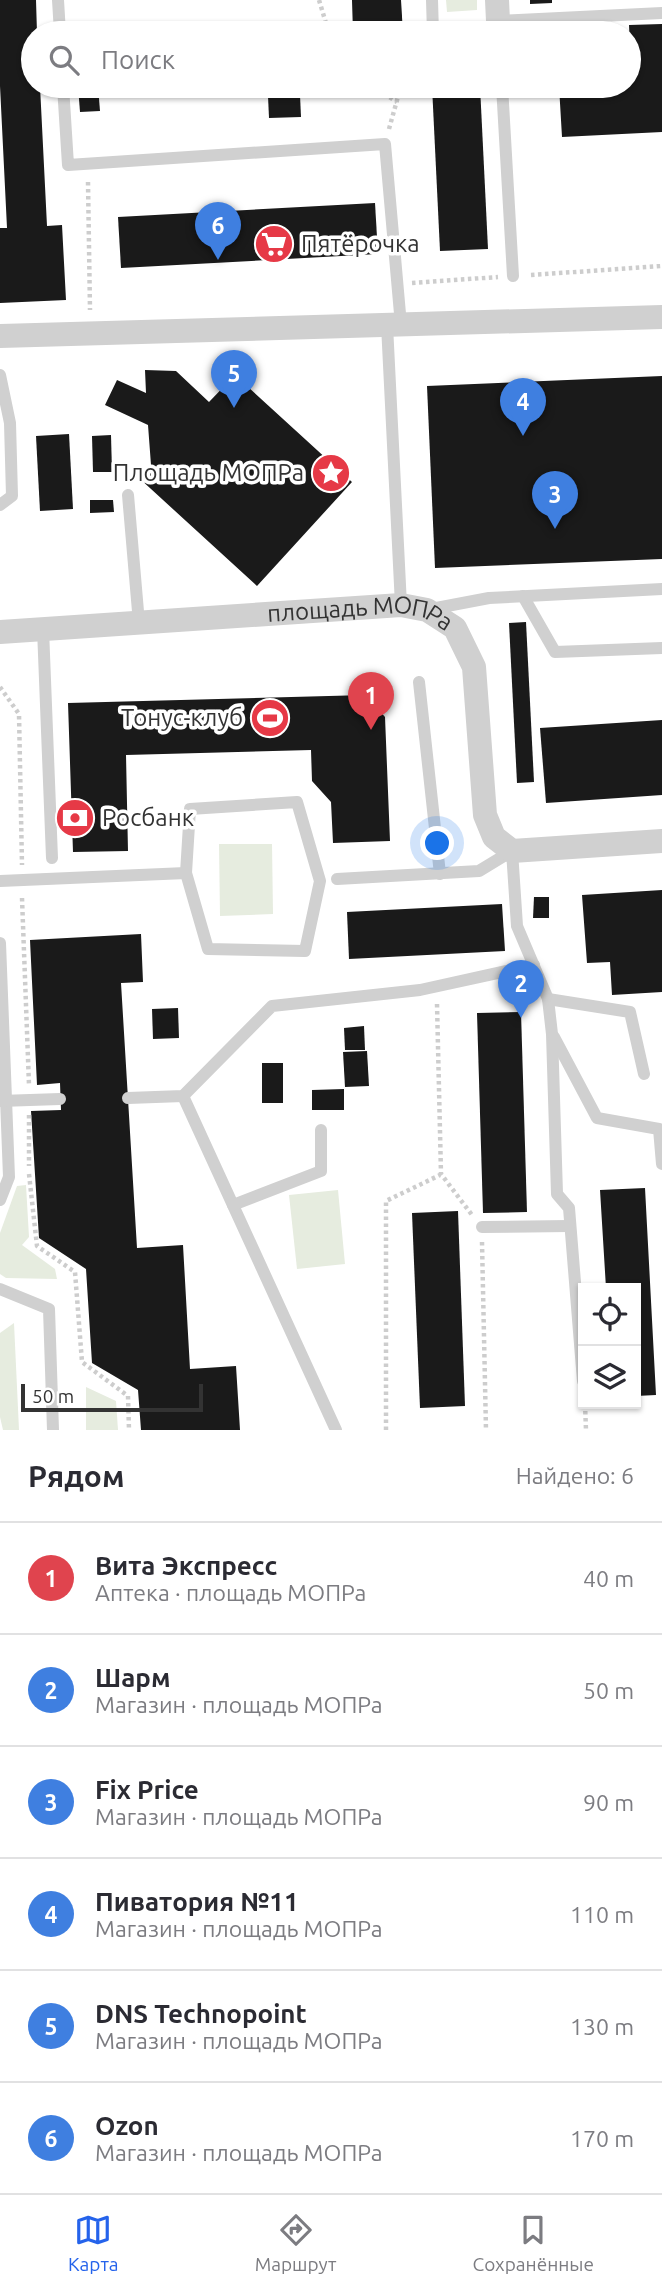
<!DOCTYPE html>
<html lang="ru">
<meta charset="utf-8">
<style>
body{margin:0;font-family:Ubuntu,sans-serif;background:#f2f2f3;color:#2b2b33}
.controls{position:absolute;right:21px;bottom:21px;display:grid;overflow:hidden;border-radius:0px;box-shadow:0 2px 5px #0004}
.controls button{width:63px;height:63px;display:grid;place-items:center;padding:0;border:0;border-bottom:2px solid #e1e1e2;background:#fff;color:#2b2b33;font:35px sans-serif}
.scale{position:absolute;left:21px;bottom:18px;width:182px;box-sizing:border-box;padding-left:7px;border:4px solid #333;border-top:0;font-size:19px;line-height:24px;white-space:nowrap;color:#333;-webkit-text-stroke:5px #fff;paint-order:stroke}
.you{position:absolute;left:438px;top:844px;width:24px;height:24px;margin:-18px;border:5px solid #fff;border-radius:50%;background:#1a73e8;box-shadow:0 0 0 10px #1a73e833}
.badge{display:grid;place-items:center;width:46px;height:46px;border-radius:50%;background:#2563eb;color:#fff;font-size:23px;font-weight:700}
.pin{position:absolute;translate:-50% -58px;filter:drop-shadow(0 2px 4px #0008)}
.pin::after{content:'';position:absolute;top:37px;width:24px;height:21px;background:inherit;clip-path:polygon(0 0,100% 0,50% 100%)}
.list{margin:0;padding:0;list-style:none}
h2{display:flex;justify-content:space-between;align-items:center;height:91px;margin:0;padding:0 28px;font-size:30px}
h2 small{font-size:23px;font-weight:400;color:#7c7c81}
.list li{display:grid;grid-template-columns:46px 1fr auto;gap:21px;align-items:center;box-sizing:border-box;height:112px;padding:0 28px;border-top:2px solid #e1e1e2}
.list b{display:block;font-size:26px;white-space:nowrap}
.list p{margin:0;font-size:23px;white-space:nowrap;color:#7c7c81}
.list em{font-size:23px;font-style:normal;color:#7c7c81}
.icon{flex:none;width:38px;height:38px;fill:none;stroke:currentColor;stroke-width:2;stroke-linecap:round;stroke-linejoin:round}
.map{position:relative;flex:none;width:662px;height:1430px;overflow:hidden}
.search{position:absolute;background:#fff;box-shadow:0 2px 5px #0004;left:21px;right:21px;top:21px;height:77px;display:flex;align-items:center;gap:18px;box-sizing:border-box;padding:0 24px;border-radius:38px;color:#7c7c81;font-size:26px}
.sheet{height:763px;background:#fff}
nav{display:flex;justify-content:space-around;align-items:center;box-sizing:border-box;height:98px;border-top:2px solid #e1e1e2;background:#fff;font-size:19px;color:#7c7c81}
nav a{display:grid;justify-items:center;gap:4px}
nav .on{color:#2563eb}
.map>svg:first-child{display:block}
.green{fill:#e6ecdf}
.building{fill:#1a1a1a}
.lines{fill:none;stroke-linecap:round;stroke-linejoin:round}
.path{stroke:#cdcdcd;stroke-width:4.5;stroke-dasharray:3.5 3.5;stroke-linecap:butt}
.service{stroke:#d0d0d0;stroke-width:12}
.minor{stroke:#d0d0d0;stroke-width:24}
.labels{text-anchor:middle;stroke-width:7;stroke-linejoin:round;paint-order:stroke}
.poi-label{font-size:24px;fill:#333;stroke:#fff;text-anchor:start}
.street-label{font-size:24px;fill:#333;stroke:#fff}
</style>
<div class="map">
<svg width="662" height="1430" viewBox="0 0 662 1430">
<rect width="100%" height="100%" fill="#fff"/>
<g class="green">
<path d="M 446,0 L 477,0 L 477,10 L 447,12 Z"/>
<path d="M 219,844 L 272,844 L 273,914 L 220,916 Z"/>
<path d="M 26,1185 L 29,1237 L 22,1245 L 55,1269 L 57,1279 L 6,1278 L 0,1274 L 0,1233 L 17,1186 Z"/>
<path d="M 338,1190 L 345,1264 L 297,1269 L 289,1195 Z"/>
<path d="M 14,1323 L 19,1430 L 3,1430 L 0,1417 L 0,1333 Z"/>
<path d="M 86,1387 L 116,1401 L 118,1430 L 86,1430 Z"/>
</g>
<g class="building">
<path d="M 0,0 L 36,0 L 37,33 L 33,33 L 33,86 L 40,86 L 47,226 L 62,225 L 66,300 L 0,303 L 0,228 L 7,228 L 0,86 Z"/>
<path d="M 352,0 L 401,0 L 403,33 L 353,33 Z"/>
<path d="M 530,0 L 552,0 L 552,3 L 530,4 Z"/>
<path d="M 662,24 L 662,132 L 562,137 L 559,86 L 629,86 L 629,72 L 631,71 L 629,25 Z"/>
<path d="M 78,86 L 98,86 L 100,111 L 80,112 Z"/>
<path d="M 432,86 L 480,86 L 488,249 L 440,251 Z"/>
<path d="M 300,95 L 301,117 L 269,118 L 268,96 Z"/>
<path d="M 375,203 L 378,254 L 121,268 L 118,217 Z"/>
<path d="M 145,370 L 176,371 L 209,402 L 235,375 L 352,482 L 257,586 L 139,478 L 151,465 L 148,425 L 105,405 L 117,380 L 146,393 Z"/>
<path d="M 662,376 L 662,559 L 435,568 L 427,386 Z"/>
<path d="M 69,434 L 73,509 L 40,511 L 36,436 Z"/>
<path d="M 111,435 L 112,472 L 93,472 L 92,436 Z"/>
<path d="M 90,500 L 113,500 L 114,512 L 90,513 Z"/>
<path d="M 526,622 L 534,782 L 517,783 L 509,623 Z"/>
<path d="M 366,695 L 385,717 L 390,841 L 333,843 L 331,802 L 312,781 L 311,750 L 126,755 L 128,851 L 73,852 L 68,703 Z"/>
<path d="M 662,720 L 662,795 L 546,803 L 540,728 Z"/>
<path d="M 662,890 L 662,992 L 612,995 L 610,962 L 587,963 L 582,895 Z"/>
<path d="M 534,897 L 549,897 L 549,918 L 533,918 Z"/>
<path d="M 502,904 L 505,951 L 349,959 L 347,912 Z"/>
<path d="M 141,934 L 143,982 L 121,983 L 137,1248 L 183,1245 L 190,1369 L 236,1366 L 240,1430 L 141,1430 L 138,1390 L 92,1363 L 86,1269 L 39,1238 L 31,1111 L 61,1110 L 60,1083 L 37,1085 L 30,940 Z"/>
<path d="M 178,1008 L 179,1038 L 153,1039 L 152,1009 Z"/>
<path d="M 521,1012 L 527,1212 L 483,1213 L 477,1013 Z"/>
<path d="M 364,1026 L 365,1050 L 345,1050 L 344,1028 Z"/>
<path d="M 367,1051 L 369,1086 L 345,1087 L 343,1052 Z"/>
<rect x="262" y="1063" width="21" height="40"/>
<path d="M 344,1089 L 344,1110 L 312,1110 L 312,1090 Z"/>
<path d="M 645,1188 L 656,1395 L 636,1396 L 636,1288 L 606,1288 L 600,1190 Z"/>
<path d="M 458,1211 L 465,1406 L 420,1408 L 412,1213 Z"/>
</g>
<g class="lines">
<g class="path">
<path d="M 319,0 L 329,33"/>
<path d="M 372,86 L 397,102"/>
<path d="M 389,129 L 401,86"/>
<path d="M 88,182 L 90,310"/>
<path d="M 531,275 L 662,266"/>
<path d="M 412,283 L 498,277"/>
<path d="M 0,687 L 19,714 L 22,865"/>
<path d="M 22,898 L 29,1085"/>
<path d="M 437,1004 L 441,1174 L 472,1215"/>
<path d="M 29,1115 L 29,1166"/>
<path d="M 29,1174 L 37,1246 L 75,1272 L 82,1362 L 128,1396 L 129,1430"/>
<path d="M 482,1242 L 486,1430"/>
<path d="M 585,1404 L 586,1430"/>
<path d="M 386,1430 L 386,1201 L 440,1175"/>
</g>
<g class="service">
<path d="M 58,0 L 60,33"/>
<path d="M 432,0 L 433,33"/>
<path d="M 454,33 L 499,31"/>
<path d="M 499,33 L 498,21 L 662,13"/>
<path d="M 63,86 L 68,165 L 385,144 L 401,325"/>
<path d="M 502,86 L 513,276"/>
<path d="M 387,325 L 401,605"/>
<path d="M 0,375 L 10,423 L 12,496 L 0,505"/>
<path d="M 128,495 L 139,623"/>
<path d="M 523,596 L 555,652 L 662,648"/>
<path d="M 431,609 L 489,598 L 662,589"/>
<path d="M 43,629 L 52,858"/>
<path d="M 419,682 L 440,874"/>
<path d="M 337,879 L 479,871 L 512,851 L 517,926 L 548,999 L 552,1034 L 557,1194 L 569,1208 L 583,1381"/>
<path d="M 0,881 L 186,873 L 208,949 L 305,951 L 320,881 L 297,802 L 190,809 L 186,873"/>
<path d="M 0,943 L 9,1177 L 0,1200"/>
<path d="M 548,999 L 630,1012 L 644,1074"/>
<path d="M 554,1037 L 597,1118 L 659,1129 L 662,1164"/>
<path d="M 183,1096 L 336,1430"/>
<path d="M 128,1098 L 183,1096 L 272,1006 L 420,990 L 534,965"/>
<path d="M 0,1101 L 60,1099"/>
<path d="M 233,1205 L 321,1171 L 321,1130"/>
<path d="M 482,1227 L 569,1226"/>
<path d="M 0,1289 L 49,1309 L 53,1430"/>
</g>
<g class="minor">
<path d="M 497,0 L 498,21"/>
<path d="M 0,336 L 662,317"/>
<path id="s1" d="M 0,632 L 401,605 L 427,610 L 455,628 L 474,667 L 485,815 L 494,837 L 512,851 L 662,841"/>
</g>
</g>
<defs>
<g id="supermarket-disc" transform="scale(2.0125)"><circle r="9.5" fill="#e63946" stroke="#fff"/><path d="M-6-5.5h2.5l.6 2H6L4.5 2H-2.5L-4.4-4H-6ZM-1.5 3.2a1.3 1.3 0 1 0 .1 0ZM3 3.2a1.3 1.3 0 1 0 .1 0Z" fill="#fff"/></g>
<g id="sight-disc" transform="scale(2.0125)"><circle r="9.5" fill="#e63946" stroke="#fff"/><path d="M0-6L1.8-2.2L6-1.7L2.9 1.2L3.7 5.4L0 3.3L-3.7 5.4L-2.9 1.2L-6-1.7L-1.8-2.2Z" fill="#fff"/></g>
<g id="stadium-disc" transform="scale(2.0125)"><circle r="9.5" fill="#e63946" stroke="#fff"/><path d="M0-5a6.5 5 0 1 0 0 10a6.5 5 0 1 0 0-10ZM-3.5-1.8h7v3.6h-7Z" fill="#fff"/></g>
<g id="bank-disc" transform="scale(2.0125)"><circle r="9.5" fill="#e63946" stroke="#fff"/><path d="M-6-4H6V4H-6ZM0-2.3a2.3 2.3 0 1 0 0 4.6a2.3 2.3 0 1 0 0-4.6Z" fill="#fff"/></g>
</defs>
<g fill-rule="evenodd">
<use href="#supermarket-disc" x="274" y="244"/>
<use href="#sight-disc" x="331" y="473"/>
<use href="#stadium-disc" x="270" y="718"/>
<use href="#bank-disc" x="75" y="818"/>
</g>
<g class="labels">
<g class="poi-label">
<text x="301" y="252">Пятёрочка</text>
<text x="304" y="481" text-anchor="end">Площадь МОПРа</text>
<text x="243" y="726" text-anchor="end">Тонус-клуб</text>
<text x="102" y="826">Росбанк</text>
</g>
<g class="street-label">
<text dy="8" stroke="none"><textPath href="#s1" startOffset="362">площадь МОПРа</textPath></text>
</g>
</g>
</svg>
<div class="controls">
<button><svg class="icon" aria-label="locate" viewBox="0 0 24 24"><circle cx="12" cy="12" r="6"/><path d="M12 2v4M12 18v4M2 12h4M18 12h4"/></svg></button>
<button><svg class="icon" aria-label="layers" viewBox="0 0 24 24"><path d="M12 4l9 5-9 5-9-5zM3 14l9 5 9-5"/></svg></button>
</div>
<div class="scale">50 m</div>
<div class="you"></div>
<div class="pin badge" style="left:371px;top:730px;background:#e0444e">1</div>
<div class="pin badge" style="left:521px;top:1018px;background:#3f7fe0">2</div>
<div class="pin badge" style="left:555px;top:529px;background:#3f7fe0">3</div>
<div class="pin badge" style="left:523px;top:436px;background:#3f7fe0">4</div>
<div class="pin badge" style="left:234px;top:408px;background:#3f7fe0">5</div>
<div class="pin badge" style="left:218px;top:260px;background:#3f7fe0">6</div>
<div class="search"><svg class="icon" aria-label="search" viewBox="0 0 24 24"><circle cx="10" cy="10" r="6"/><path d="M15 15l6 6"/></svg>Поиск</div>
</div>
<section class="sheet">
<h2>Рядом<small>Найдено: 6</small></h2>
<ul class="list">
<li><span class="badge" style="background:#e0444e">1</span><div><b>Вита Экспресс</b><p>Аптека · площадь МОПРа</p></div><em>40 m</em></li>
<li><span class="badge" style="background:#3f7fe0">2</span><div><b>Шарм</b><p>Магазин · площадь МОПРа</p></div><em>50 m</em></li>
<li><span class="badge" style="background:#3f7fe0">3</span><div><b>Fix Price</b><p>Магазин · площадь МОПРа</p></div><em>90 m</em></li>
<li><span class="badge" style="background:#3f7fe0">4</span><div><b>Пиватория №11</b><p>Магазин · площадь МОПРа</p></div><em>110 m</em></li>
<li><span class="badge" style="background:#3f7fe0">5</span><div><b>DNS Technopoint</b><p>Магазин · площадь МОПРа</p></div><em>130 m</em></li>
<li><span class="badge" style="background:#3f7fe0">6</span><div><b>Ozon</b><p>Магазин · площадь МОПРа</p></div><em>170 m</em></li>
</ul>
</section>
<nav>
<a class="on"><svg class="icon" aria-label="map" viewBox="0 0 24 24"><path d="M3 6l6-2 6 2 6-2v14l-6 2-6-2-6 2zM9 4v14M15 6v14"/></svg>Карта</a>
<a><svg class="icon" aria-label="directions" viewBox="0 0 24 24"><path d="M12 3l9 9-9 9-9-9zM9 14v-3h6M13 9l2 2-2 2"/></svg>Маршрут</a>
<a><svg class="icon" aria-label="saved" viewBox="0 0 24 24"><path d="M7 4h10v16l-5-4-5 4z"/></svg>Сохранённые</a>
</nav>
